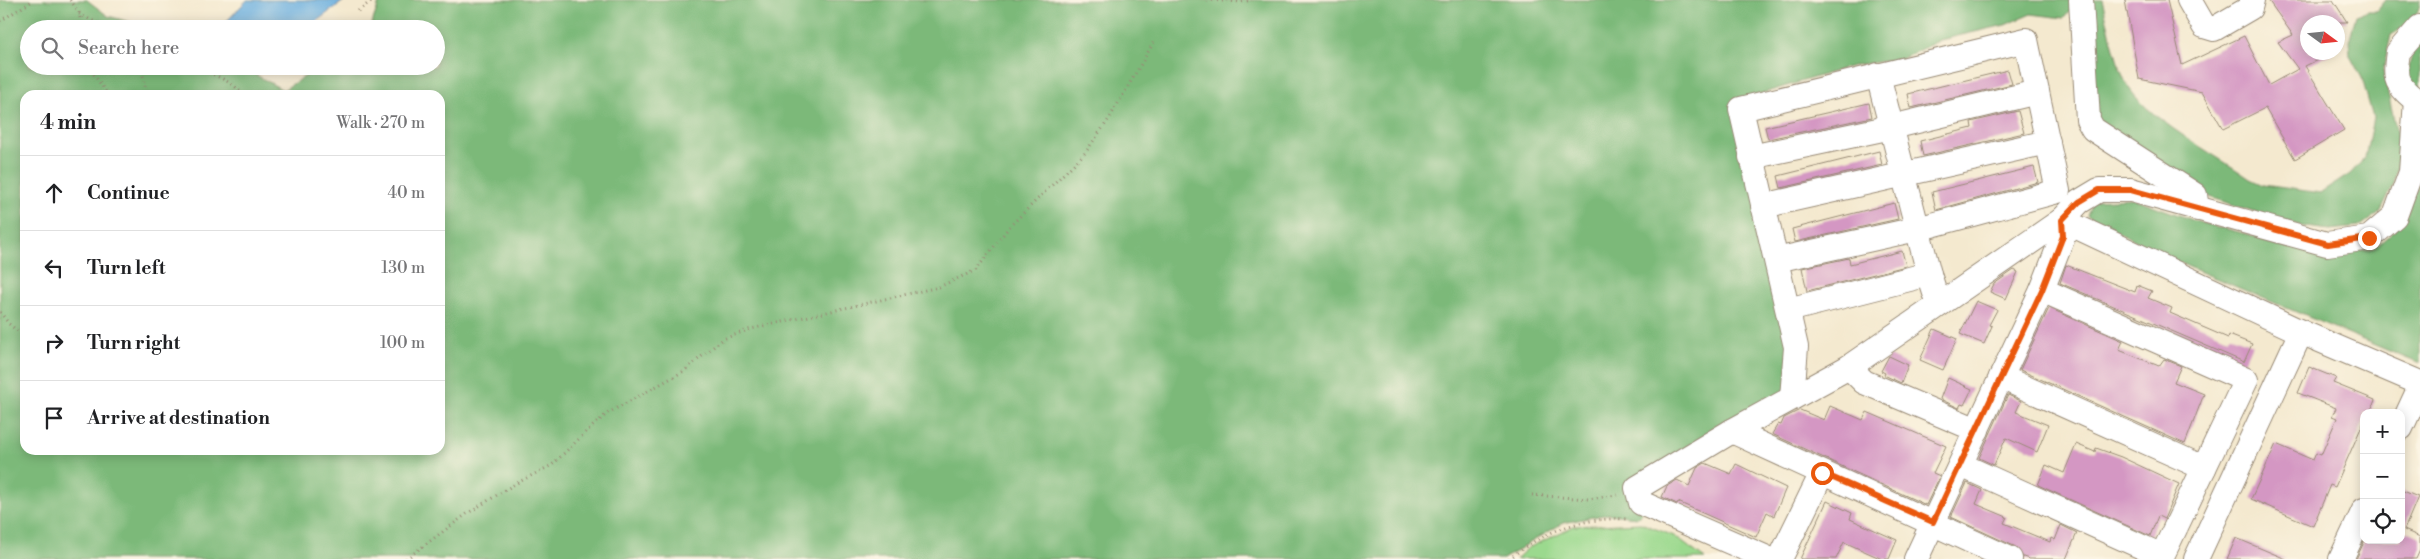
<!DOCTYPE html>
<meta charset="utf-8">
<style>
body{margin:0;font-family:"Libre Bodoni",serif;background:#f2f2f2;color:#202124}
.controls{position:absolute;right:15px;bottom:15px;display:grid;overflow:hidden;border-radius:10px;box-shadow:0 2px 12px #0003}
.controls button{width:45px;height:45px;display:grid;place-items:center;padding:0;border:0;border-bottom:1px solid #e0e0e0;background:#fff;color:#202124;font:25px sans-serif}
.compass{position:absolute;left:2300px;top:15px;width:45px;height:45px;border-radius:50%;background:#fff;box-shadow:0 2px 12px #0003;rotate:105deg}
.stop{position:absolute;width:15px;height:15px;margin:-11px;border:4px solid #ea580c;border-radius:50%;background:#fff}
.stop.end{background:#ea580c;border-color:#fff;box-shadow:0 1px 5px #0008}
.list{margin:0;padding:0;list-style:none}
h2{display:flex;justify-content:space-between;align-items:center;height:65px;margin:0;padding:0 20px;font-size:21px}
h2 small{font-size:16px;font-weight:400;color:#757577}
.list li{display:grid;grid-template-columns:32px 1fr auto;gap:15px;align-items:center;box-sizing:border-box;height:75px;padding:0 20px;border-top:1px solid #e0e0e0}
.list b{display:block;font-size:19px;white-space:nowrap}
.list em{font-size:16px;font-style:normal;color:#757577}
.icon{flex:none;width:28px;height:28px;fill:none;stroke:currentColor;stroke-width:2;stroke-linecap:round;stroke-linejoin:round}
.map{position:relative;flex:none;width:2420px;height:559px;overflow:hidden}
.search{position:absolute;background:#fff;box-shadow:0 2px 12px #0003;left:20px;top:20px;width:425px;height:55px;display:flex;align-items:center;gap:12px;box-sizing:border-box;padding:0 18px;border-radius:28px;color:#757577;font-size:19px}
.panel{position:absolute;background:#fff;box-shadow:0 2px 12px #0003;left:20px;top:90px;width:425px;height:365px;border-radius:15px}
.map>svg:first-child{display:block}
.green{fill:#9bd98e;stroke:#6b8256}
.forest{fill:#7cb979;stroke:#5c724c;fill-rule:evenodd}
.water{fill:#69aedf;stroke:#526c7e}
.building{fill:#d497c3}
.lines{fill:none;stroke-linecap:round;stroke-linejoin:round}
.minor-casing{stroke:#988a76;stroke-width:26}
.path{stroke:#988a76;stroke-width:3;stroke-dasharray:1 4;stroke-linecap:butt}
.minor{stroke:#fff;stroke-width:24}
.route{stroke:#ea580c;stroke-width:6}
</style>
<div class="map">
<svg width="2420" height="559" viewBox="0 0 2420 559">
<rect width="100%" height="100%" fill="#fcf5e5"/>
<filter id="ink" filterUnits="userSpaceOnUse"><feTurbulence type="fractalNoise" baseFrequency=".02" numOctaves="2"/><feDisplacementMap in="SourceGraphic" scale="10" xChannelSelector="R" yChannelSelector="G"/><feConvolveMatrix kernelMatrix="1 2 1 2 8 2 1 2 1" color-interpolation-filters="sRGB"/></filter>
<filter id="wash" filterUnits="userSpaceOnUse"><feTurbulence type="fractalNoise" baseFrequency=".0096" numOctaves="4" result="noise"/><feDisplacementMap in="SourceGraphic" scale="20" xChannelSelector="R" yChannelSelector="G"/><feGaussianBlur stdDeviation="1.12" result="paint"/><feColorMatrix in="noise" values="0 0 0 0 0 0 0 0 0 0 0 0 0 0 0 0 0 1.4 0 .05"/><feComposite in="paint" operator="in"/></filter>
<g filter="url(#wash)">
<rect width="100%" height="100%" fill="#f4e9cf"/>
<path class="green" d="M 1641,523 L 1674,536 L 1705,559 L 1516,559 L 1528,548 L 1574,526 Z"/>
<g class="forest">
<path d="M 0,0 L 87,0 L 108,16 L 156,29 L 29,29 L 29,66 L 240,66 L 283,90 L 322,66 L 436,66 L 436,29 L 370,29 L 380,0 L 2073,0 L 2073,7 L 2064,18 L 2031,14 L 2005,25 L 1940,40 L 1901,59 L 1856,65 L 1737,101 L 1790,348 L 1790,396 L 1641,493 L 1641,513 L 1637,517 L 1608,514 L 1563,523 L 1503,559 L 0,559 ZM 25,95 L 440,95 L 440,450 L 25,450 Z"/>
<path d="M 2086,0 L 2102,0 C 2109,27 2114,56 2125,81 C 2141,116 2217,155 2250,179 L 2263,185 L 2321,193 L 2350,174 L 2365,158 L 2373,118 L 2362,78 L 2350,56 L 2349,41 L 2356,15 L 2368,11 L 2377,11 L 2386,0 L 2420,0 C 2420,19 2406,26 2391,35 L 2383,71 L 2400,146 L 2394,184 L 2380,212 L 2359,227 L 2329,230 L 2300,226 L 2212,198 L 2102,129 L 2091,109 Z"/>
<path d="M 2420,40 L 2420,90 L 2409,82 C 2406,64 2410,55 2420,40 Z"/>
<path d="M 2420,180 L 2420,364 L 2170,259 L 2087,215 L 2093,200 L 2133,198 L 2198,222 L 2332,255 L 2375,248 L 2403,222 Z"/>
</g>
<path class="water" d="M 247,0 L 345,0 L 306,29 L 230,29 L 225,23 Z"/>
<g id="blocks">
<g class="building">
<path d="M 2125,0 L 2167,0 L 2182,65 L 2244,36 L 2269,85 L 2298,69 L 2278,42 L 2293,35 L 2268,0 L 2333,0 L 2347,22 L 2308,22 L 2308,52 L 2334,52 L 2305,66 L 2344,130 L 2295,159 L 2265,108 L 2223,129 L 2202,92 L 2139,79 Z"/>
<path d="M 2008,70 L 2012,84 L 1911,108 L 1908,94 Z"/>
<path d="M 1869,103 L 1872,117 L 1768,139 L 1765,127 Z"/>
<path d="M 2018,111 L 2024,133 L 1923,156 L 1920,141 L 1972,128 L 1971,122 Z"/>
<path d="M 1879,151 L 1882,165 L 1781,188 L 1778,176 Z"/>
<path d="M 2034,167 L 2038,182 L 1936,210 L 1932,192 Z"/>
<path d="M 1894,203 L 1898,219 L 1795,242 L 1792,229 Z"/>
<path d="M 1902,251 L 1906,266 L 1807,291 L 1802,268 L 1849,258 L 1850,264 Z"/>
<path d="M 2066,265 L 2135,292 L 2137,285 L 2152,291 L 2148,298 L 2172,308 L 2170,313 L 2228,338 L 2229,335 L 2252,344 L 2244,362 L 2060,283 Z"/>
<path d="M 2014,270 L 2018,272 L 2006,299 L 1990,292 L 1994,284 Z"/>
<path d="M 1976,301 L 1997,310 L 1989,325 L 1992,326 L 1984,344 L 1960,334 Z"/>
<path d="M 2049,308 L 2123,341 L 2119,350 L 2159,366 L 2164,359 L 2181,366 L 2174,382 L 2204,394 L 2185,444 L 2020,370 Z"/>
<path d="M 1934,329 L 1957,339 L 1943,370 L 1920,360 Z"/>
<path d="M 1889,356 L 1908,365 L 1901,383 L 1884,375 L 1885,373 L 1881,371 Z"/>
<path d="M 2309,367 L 2336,378 L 2333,383 L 2375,400 L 2370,413 L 2364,413 L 2364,421 L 2335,487 L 2330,485 L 2313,526 L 2251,499 L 2276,444 L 2313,460 L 2316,453 L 2321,455 L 2337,418 L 2332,416 L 2336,408 L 2298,393 Z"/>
<path d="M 1948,378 L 1972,389 L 1964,405 L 1961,404 L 1959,408 L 1940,399 Z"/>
<path d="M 2008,395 L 2021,401 L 2016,412 L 2048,425 L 2037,452 L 2006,438 L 1994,465 L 1979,458 Z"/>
<path d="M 1830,406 L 1863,420 L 1867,412 L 1946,446 L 1933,473 L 1940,476 L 1926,505 L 1772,434 L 1778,424 L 1781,425 L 1784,418 L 1800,410 L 1824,420 Z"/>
<path d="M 2076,444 L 2095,452 L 2096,448 L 2121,457 L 2179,484 L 2164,519 L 2158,516 L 2150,536 L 2038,485 L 2046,465 L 2064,473 Z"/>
<path d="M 1705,463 L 1731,474 L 1736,464 L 1786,488 L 1774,516 L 1767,512 L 1756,537 L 1678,502 L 1677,504 L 1662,497 L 1667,486 L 1677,480 L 1689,486 L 1697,468 Z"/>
<path d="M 1967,483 L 1982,490 L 1976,504 L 2007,517 L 2004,523 L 2050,542 L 2051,538 L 2055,540 L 2061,525 L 2077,533 L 2066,559 L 2029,559 L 2023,557 L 2016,547 L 1951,517 Z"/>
<path d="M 2401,490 L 2418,497 L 2404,530 L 2420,537 L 2420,550 L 2416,559 L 2356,559 L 2365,540 L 2401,540 Z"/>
<path d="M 1827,501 L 1852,513 L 1850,519 L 1897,540 L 1889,559 L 1882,559 L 1844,542 L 1836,559 L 1800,559 Z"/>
<path d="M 2236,538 L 2286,559 L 2227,559 Z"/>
</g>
</g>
</g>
<g filter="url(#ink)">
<use href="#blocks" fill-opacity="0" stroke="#988a76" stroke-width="1"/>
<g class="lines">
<g class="minor-casing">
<g id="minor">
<path d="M 2081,0 L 2088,120 L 2093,129 L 2195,195 L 2197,209"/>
<path d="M 2189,0 L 2204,26 L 2214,29 L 2250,8 L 2252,0"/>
<path d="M 2420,27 L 2398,52 C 2397,59 2395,71 2397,78 C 2399,86 2412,100 2420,101"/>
<path d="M 1878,75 L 1929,274 L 1935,293 L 1944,301"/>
<path d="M 1751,157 L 1892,127 L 2037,92"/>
<path d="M 1763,206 L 2048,142"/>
<path d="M 2062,220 L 2301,332 L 2420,383"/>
<path d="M 1776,260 L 1917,229 L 2058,191 L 2026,40 L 1741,109 L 1796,347 L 1792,398"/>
<path d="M 1788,310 L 1929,274"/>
<path d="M 1849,367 L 1864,382 L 1977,430"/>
<path d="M 2001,377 L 2204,468"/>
<path d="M 2401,428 L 2420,387"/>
<path d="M 1732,431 L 2010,559"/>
<path d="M 1961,465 L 2162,556 L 2246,380 L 2042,290"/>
<path d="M 1769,559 L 1641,503 L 1637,488 L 1732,431 L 1849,367 L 2062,220 L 2079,202 L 2099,190 L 2131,190 L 2327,244 L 2369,238 L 2395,216 L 2411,172 L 2416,100"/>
<path d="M 1780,559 L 1822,473"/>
<path d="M 1916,559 L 2042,290 L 2063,236 L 2062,220"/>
<path d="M 2196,559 L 2301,332"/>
<path d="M 2341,559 L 2364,510"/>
</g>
</g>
<g class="path">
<path d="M 70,0 L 79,12 L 82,29"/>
<path d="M 1207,0 L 1241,2 L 1252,0"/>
<path d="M 358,11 L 373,0"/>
<path d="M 79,14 L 109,29"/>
<path d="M 0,21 L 34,0"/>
<path d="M 88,66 L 108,95"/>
<path d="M 141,66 L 147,95"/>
<path d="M 190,66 C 203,70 237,82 242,95"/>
<path d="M 0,312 L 9,324 L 25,337"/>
<path d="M 1532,495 L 1588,499 L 1617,495"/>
<path d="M 406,559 L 468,513 L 515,484 L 552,465 L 587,431 L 608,413 L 684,371 L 723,339 L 751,329 L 939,287 L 976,270 L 1009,227 L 1085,153 L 1109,119 L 1155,40"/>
<path d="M 1509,559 C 1545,530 1582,517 1628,519"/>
</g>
<use href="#minor" class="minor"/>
</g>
</g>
<g class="lines" filter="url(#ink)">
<path class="route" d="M 1822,473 L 1933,522 L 2042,290 L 2063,236 L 2062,220 L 2079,202 L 2099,190 L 2131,190 L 2328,244 L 2369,238"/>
</g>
</svg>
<div class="controls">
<button>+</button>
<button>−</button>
<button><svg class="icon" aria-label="locate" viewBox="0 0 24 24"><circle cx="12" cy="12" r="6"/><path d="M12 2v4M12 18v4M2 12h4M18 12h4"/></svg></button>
</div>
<svg class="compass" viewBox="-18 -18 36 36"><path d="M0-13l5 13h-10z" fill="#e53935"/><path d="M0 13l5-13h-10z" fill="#757577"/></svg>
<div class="stop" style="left:1822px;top:473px"></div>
<div class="stop end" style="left:2369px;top:238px"></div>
<div class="search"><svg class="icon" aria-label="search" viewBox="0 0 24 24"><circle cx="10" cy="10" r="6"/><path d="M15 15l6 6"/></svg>Search here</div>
<section class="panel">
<h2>4 min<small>Walk · 270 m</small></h2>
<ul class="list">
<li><svg class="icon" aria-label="ahead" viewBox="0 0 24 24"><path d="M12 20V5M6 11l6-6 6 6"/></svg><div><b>Continue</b></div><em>40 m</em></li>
<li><svg class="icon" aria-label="left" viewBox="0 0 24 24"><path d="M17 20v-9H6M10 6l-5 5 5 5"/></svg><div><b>Turn left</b></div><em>130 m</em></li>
<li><svg class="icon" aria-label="right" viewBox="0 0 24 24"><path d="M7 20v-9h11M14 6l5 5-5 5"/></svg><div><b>Turn right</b></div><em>100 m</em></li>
<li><svg class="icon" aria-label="arrive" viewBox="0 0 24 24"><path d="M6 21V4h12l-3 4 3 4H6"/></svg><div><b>Arrive at destination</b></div></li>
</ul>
</section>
</div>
